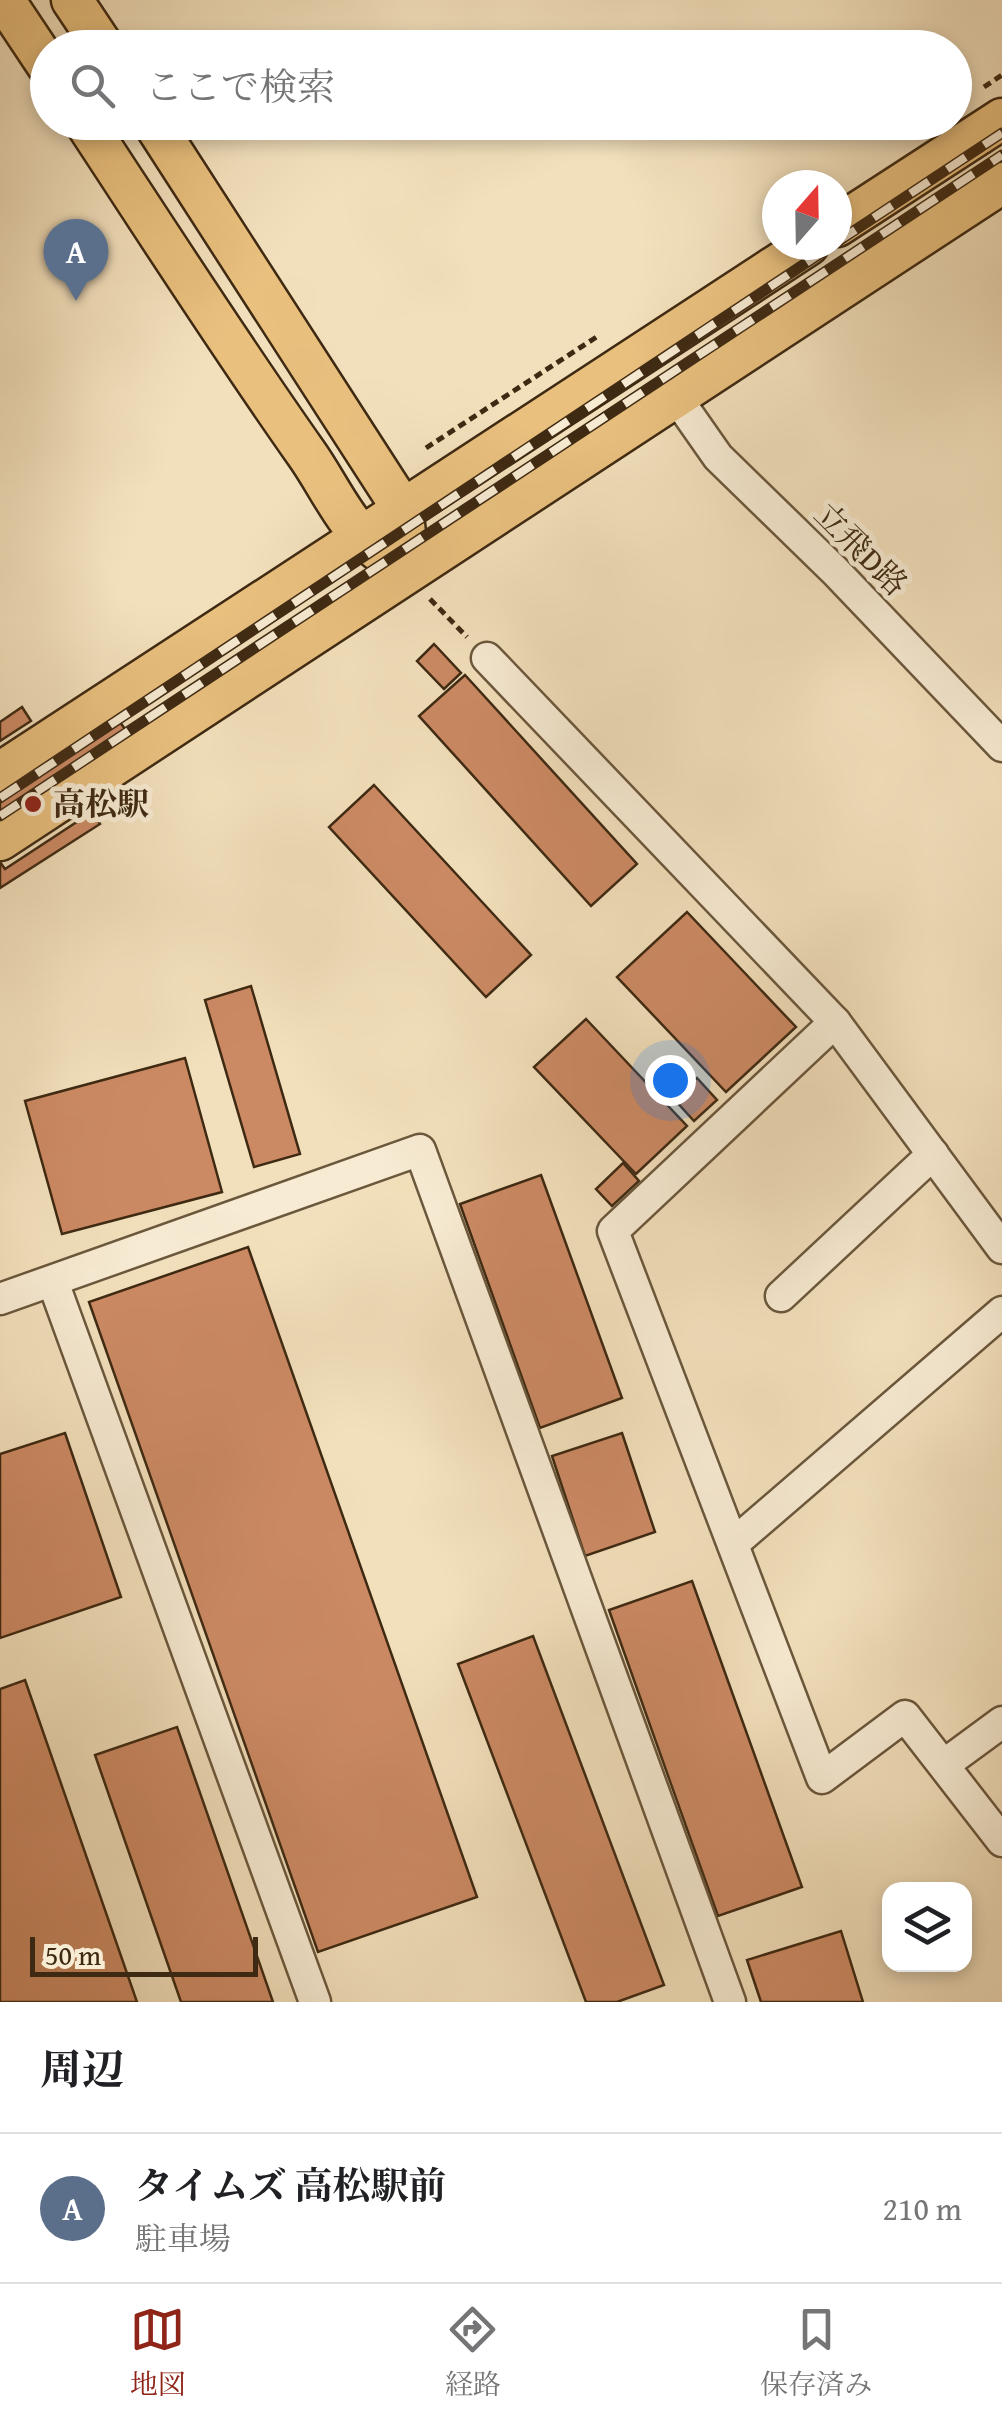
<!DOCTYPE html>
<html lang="ja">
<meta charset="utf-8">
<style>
body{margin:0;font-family:"Gentium Book Plus","Noto Serif JP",serif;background:#f2f2f2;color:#202124}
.controls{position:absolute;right:30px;bottom:30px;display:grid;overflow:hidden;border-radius:20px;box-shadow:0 5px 15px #0003}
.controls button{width:90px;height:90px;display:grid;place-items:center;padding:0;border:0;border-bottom:2px solid #e0e0e0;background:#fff;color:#202124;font:50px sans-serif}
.compass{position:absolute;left:762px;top:170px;width:90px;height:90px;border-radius:50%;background:#fff;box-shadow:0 5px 15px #0003;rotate:20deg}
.scale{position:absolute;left:30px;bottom:25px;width:228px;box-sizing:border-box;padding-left:10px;border:5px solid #3e2912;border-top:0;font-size:28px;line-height:35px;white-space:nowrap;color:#3e2912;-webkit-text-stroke:8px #f7ebd3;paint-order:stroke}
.you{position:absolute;left:670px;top:1080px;width:35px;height:35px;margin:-25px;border:8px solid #fff;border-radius:50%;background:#1a73e8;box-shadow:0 0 0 15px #1a73e833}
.badge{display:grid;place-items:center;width:65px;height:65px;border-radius:50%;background:#8f2418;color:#fff;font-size:32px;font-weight:700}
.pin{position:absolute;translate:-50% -82px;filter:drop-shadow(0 2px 5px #0008)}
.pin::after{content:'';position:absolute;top:52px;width:35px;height:30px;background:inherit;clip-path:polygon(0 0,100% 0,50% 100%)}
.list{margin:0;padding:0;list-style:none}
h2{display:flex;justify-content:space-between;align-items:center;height:130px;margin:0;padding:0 40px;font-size:42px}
h2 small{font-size:32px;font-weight:400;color:#757577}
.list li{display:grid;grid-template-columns:65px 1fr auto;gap:30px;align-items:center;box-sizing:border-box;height:150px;padding:0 40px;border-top:2px solid #e0e0e0}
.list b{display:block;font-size:38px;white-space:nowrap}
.list p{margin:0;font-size:32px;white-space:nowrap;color:#757577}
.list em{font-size:32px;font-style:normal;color:#757577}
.icon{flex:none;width:55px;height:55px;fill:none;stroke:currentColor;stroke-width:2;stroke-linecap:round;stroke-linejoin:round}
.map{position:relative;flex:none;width:1002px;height:2002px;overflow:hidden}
.search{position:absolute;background:#fff;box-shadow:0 5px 15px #0003;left:30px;right:30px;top:30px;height:110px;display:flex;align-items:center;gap:25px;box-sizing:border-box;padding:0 35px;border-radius:55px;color:#757577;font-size:38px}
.sheet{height:280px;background:#fff}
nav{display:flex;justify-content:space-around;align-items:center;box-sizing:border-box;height:140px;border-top:2px solid #e0e0e0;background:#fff;font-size:28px;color:#757577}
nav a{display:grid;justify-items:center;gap:5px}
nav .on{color:#8f2418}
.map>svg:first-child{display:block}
.building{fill:#cc8a64;stroke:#3e2912;stroke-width:2.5}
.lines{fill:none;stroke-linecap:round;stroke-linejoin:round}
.minor-casing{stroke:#6b573c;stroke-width:35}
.major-casing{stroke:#3e2912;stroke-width:45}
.path{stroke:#3e2912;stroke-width:5;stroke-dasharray:8 5;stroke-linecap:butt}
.minor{stroke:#f7ebd3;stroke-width:30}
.major{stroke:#e9c07e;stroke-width:40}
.rail-casing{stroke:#3e2912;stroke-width:11}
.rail{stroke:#f7ebd3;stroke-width:8;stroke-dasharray:22;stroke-linecap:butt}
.poi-dot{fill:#8f2418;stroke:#f7ebd3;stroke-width:4}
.labels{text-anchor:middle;stroke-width:10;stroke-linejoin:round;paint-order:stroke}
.street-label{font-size:32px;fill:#3e2912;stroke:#f7ebd3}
.poi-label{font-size:32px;font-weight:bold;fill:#3e2912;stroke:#f7ebd3;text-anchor:start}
</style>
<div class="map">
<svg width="1002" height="2002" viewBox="0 0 1002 2002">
<rect width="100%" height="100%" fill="#f2e0bc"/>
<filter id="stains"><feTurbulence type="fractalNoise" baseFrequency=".002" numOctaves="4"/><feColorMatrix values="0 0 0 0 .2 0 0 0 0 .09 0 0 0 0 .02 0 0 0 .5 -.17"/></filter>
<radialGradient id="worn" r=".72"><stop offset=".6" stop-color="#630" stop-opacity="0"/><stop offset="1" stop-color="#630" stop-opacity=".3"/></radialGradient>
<g class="building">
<path d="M 434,644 L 461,673 L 444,689 L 417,661 Z"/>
<path d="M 465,675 L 637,864 L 591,906 L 419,716 Z"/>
<path d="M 100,694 L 142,753 L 0,847 L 0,760 Z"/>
<path d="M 22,707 L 31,721 L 0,741 L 0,722 Z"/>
<path d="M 374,785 L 531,955 L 486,997 L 329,827 Z"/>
<path d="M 92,812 L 100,824 L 0,888 L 0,862 L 5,869 Z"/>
<path d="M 687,912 L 796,1027 L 726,1092 L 617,977 Z"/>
<path d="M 251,986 L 300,1154 L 254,1167 L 205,1000 Z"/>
<path d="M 586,1019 L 687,1126 L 636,1174 L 534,1067 Z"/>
<path d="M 185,1058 L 222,1192 L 62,1234 L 25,1101 Z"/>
<path d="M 697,1078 L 717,1100 L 694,1121 L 674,1099 Z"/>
<path d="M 623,1163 L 639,1181 L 612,1206 L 596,1189 Z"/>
<path d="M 541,1175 L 622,1398 L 540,1428 L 460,1204 Z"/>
<path d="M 248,1247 L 477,1897 L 318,1952 L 89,1302 Z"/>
<path d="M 65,1433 L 121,1597 L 0,1638 L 0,1454 Z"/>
<path d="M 622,1433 L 655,1532 L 585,1556 L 552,1456 Z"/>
<path d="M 692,1581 L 802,1887 L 718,1916 L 609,1610 Z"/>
<path d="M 533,1636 L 664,1985 L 617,2002 L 586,2002 L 458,1664 Z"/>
<path d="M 25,1680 L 137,2002 L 0,2002 L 0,1689 Z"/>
<path d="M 177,1727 L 273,2002 L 181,2002 L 95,1755 Z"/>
<path d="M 841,1931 L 863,2002 L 761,2002 L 747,1960 Z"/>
</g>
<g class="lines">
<g class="minor-casing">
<g id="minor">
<path d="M 676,397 L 718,457 L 835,571 L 1002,746"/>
<path d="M 487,658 L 835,1022 L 1002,1248"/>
<path d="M 835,1022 L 613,1231 L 822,1778 L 905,1716 L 1002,1841"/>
<path d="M 53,1282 L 315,2002"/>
<path d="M 781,1296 L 933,1154"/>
<path d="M 0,1299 L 420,1150 L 730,2002"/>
<path d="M 733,1544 L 1002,1312"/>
<path d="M 945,1764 L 1002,1722"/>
</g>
</g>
<g class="major-casing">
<g id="major">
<path d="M 4,0 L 48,66"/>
<path d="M 72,0 L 104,48"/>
<path d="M 85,122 C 158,233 229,344 306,453 C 329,485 345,526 378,550"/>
<path d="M 153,122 L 402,508 L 405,533"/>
<path d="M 837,226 L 1002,119"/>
<path d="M 0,773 L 808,245"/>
<path d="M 0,840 L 1002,183"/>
</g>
</g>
<g class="path">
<path d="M 984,87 L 1002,75"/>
<path d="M 426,448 L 598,336"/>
<path d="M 430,599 L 467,637"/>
</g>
<use href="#minor" class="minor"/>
<use href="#major" class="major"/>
<g class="rail-casing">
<g id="rail">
<path d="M 837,242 L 1002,133"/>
<path d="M 0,798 L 833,245"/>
<path d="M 0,816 L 1002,155"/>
</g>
</g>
<use href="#rail" class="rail"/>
</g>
<circle class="poi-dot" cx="33" cy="804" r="10"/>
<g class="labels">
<g class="street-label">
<text transform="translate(861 549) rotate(45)" y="11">立飛D路</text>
</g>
<g class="poi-label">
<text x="53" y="815">高松駅</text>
</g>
</g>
<rect width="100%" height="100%" filter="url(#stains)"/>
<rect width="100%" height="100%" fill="url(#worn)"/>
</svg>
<div class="controls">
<button><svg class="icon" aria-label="layers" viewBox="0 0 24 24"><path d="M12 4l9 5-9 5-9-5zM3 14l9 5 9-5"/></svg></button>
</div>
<svg class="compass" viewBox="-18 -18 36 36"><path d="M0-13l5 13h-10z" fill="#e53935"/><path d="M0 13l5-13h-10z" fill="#757577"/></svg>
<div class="scale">50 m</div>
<div class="you"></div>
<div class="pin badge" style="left:76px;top:301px;background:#5c6f8a">A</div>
<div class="search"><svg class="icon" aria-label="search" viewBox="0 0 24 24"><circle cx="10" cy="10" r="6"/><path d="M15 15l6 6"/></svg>ここで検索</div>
</div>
<section class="sheet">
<h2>周辺<small></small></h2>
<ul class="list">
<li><span class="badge" style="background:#5c6f8a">A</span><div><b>タイムズ 高松駅前</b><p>駐車場</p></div><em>210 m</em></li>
</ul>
</section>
<nav>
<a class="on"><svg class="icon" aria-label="map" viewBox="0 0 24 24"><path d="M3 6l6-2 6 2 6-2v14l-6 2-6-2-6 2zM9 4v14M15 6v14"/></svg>地図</a>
<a><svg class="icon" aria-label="directions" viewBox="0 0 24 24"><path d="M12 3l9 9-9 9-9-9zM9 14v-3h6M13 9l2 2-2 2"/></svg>経路</a>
<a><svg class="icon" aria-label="saved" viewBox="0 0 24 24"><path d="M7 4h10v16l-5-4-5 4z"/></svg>保存済み</a>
</nav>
